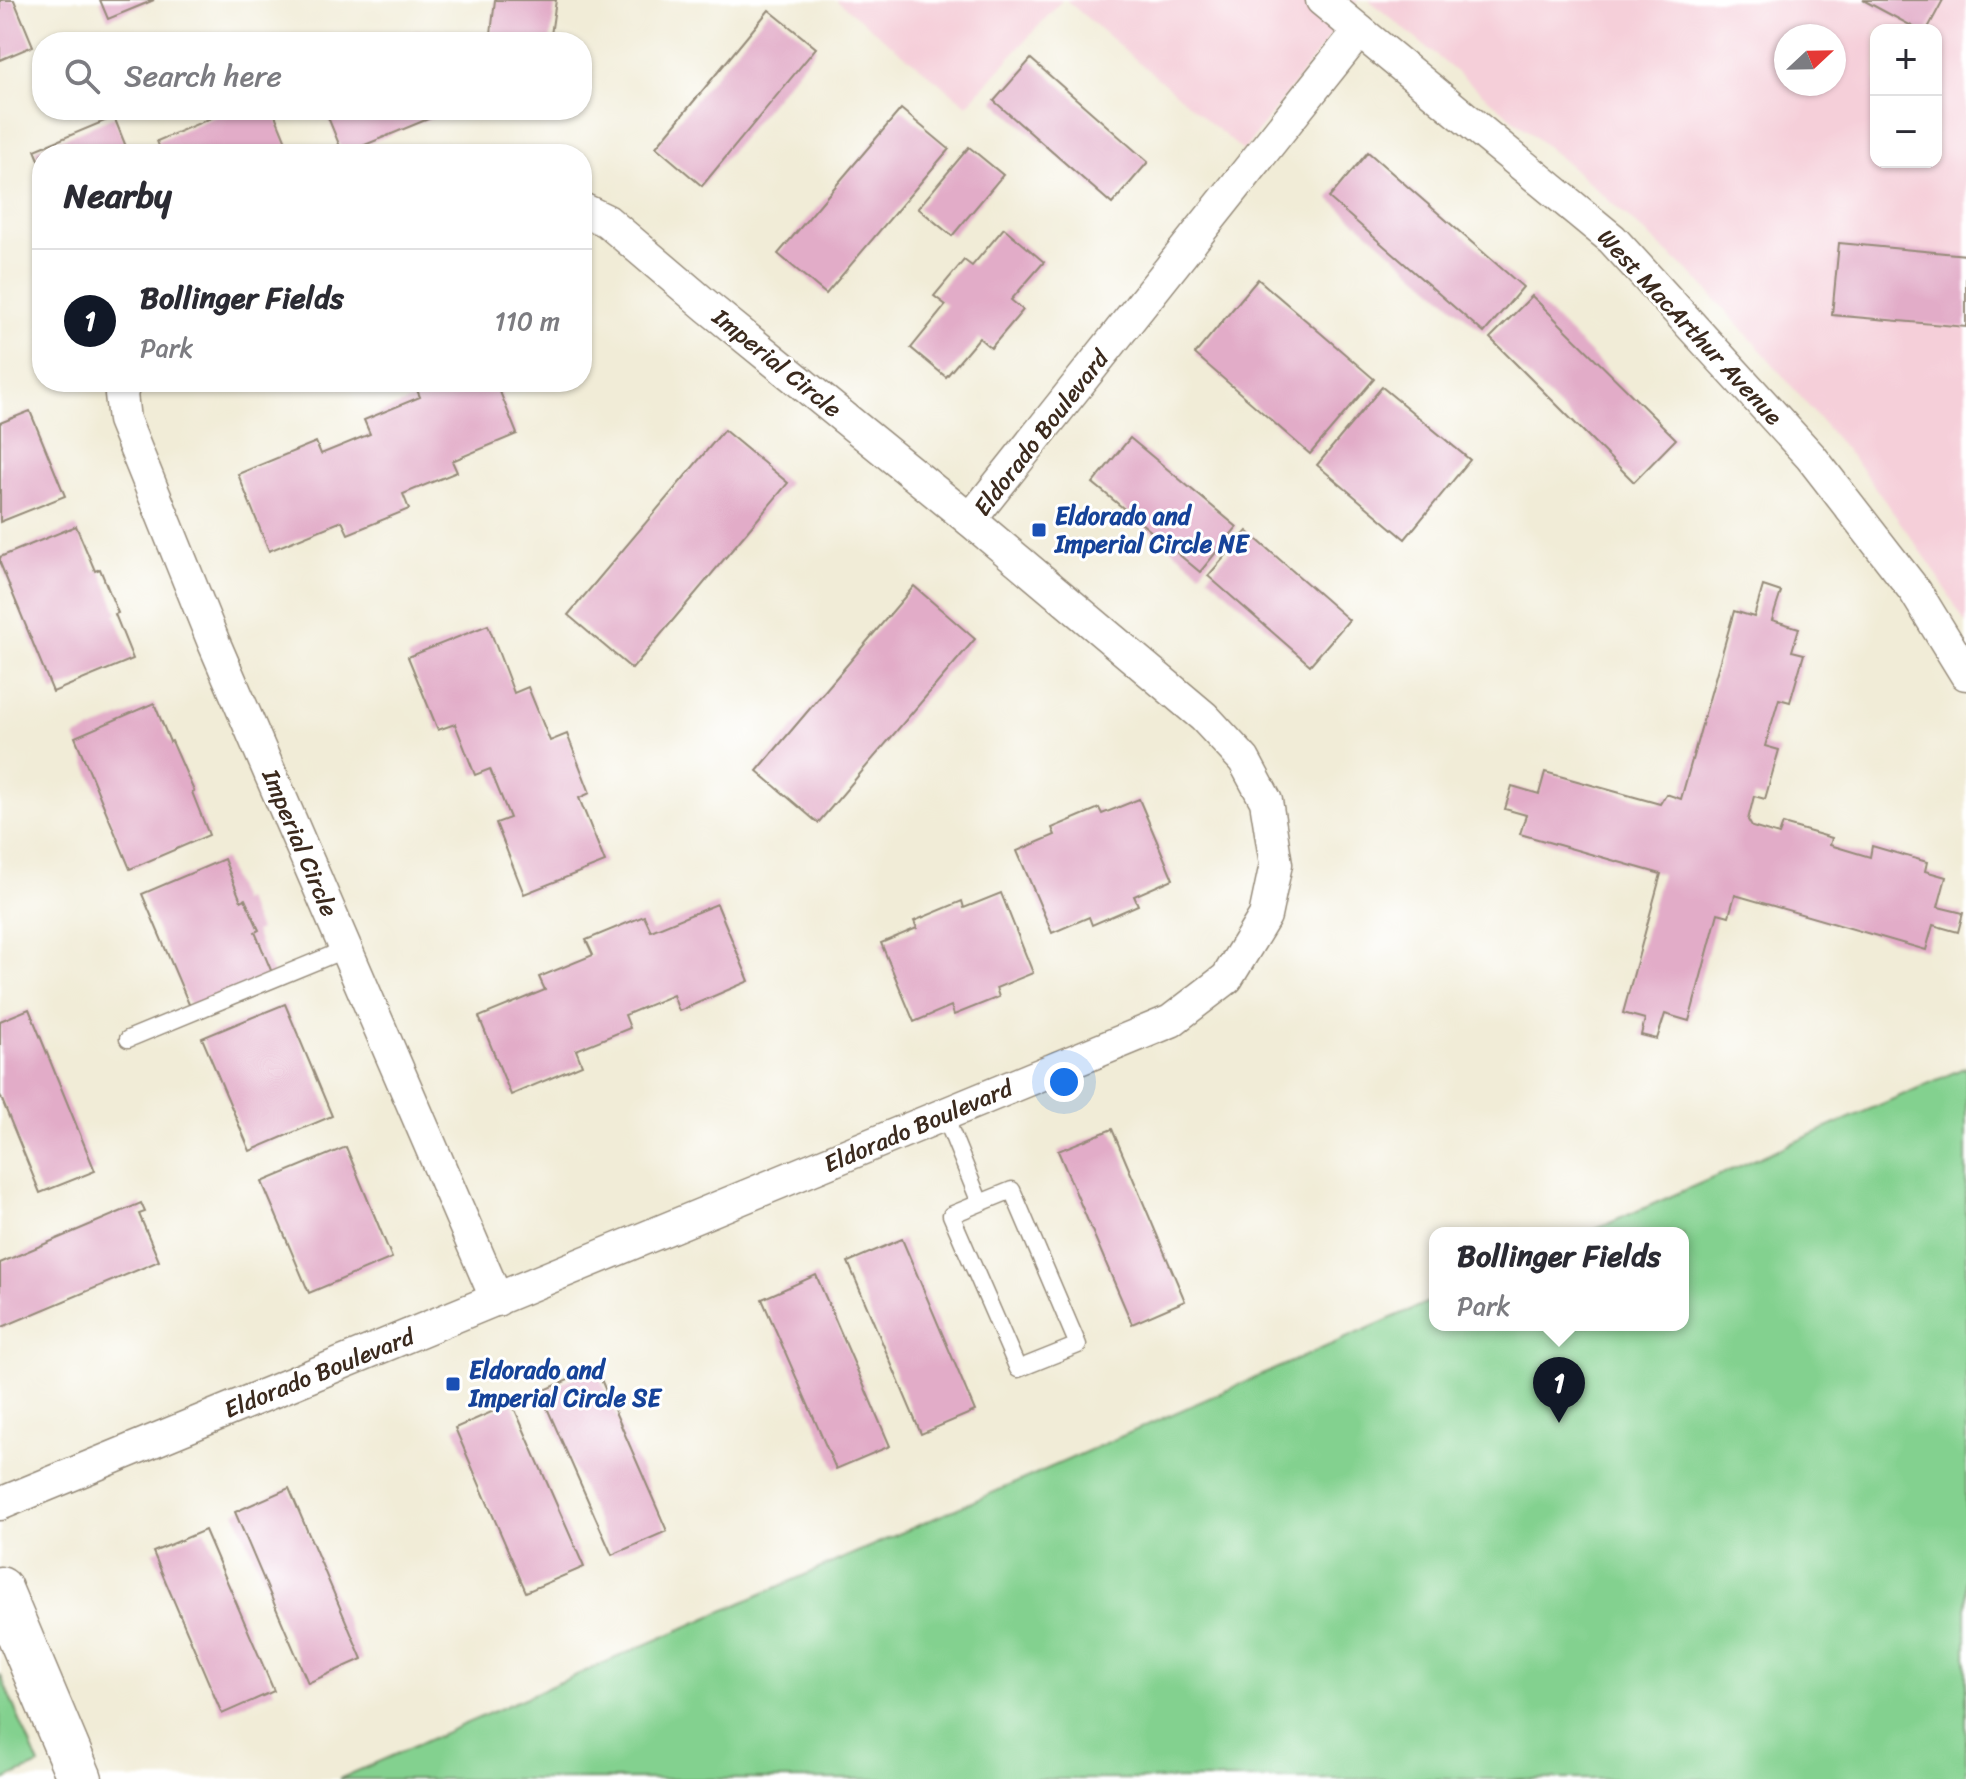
<!DOCTYPE html>
<meta charset="utf-8">
<style>
body{margin:0;font-family:Sriracha,sans-serif;background:#f2f2f3;color:#2b2b33}
.controls{position:absolute;right:24px;top:24px;display:grid;overflow:hidden;border-radius:16px;box-shadow:0 2px 6px #0004}
.controls button{width:72px;height:72px;display:grid;place-items:center;padding:0;border:0;border-bottom:2px solid #e1e1e2;background:#fff;color:#2b2b33;font:40px sans-serif}
.compass{position:absolute;left:1774px;top:24px;width:72px;height:72px;border-radius:50%;background:#fff;box-shadow:0 2px 6px #0004;rotate:68deg}
.you{position:absolute;left:1064px;top:1082px;width:28px;height:28px;margin:-20px;border:6px solid #fff;border-radius:50%;background:#1a73e8;box-shadow:0 0 0 12px #1a73e833}
.badge{display:grid;place-items:center;width:52px;height:52px;border-radius:50%;background:#111827;color:#fff;font-size:26px;font-weight:700}
.pin{position:absolute;translate:-50% -66px;filter:drop-shadow(0 2px 4px #0008)}
.pin::after{content:'';position:absolute;top:42px;width:28px;height:24px;background:inherit;clip-path:polygon(0 0,100% 0,50% 100%)}
.popup{position:absolute;left:1429px;top:1227px;width:260px;height:104px;box-sizing:border-box;display:grid;place-content:center;border-radius:16px;background:#fff;filter:drop-shadow(0 2px 6px #0005);font-size:26px;white-space:nowrap;color:#7c7c81}
.popup b{font-size:30px;color:#2b2b33}
.popup::after{content:'';position:absolute;left:50%;top:100%;margin-left:-16px;border:16px solid transparent;border-top-color:#fff}
.list{margin:0;padding:0;list-style:none}
h2{display:flex;justify-content:space-between;align-items:center;height:104px;margin:0;padding:0 32px;font-size:34px}
h2 small{font-size:26px;font-weight:400;color:#7c7c81}
.list li{display:grid;grid-template-columns:52px 1fr auto;gap:24px;align-items:center;box-sizing:border-box;height:144px;padding:0 32px;border-top:2px solid #e1e1e2}
.list b{display:block;font-size:30px;white-space:nowrap}
.list p{margin:0;font-size:26px;white-space:nowrap;color:#7c7c81}
.list em{font-size:26px;font-style:normal;color:#7c7c81}
.icon{flex:none;width:44px;height:44px;fill:none;stroke:currentColor;stroke-width:2;stroke-linecap:round;stroke-linejoin:round}
.map{position:relative;flex:none;width:1966px;height:1779px;overflow:hidden}
.search{position:absolute;background:#fff;box-shadow:0 2px 6px #0004;left:32px;top:32px;width:560px;height:88px;display:flex;align-items:center;gap:20px;box-sizing:border-box;padding:0 28px;border-radius:32px;color:#7c7c81;font-size:30px}
.panel{position:absolute;background:#fff;box-shadow:0 2px 6px #0004;left:32px;top:144px;width:560px;height:248px;border-radius:32px}
.map>svg:first-child{display:block}
.built{fill:#f5cfd9;fill-rule:evenodd}
.green{fill:#83d18f;stroke:#5f7e56;stroke-width:2}
.building{fill:#e2acc8}
.lines{fill:none;stroke-linecap:round;stroke-linejoin:round}
.lane-casing{stroke:#968b7a;stroke-width:19}
.street-casing{stroke:#968b7a;stroke-width:35}
.secondary-casing{stroke:#968b7a;stroke-width:47}
.lane{stroke:#fff;stroke-width:16}
.street{stroke:#fff;stroke-width:32}
.secondary{stroke:#fff;stroke-width:44}
.transit-dot{fill:#1a4fb4;stroke:#fff;stroke-width:3}
.labels{text-anchor:middle;stroke-width:6;stroke-linejoin:round;paint-order:stroke}
.street-label{font-size:24px;fill:#3b2a1e;stroke:#fff}
.transit-label{font-size:24px;font-weight:bold;fill:#164399;stroke:#fff;text-anchor:start}
</style>
<div class="map">
<svg width="1966" height="1779" viewBox="0 0 1966 1779">
<rect width="100%" height="100%" fill="#fff"/>
<filter id="ink" filterUnits="userSpaceOnUse"><feTurbulence type="fractalNoise" baseFrequency=".0125" numOctaves="2"/><feDisplacementMap in="SourceGraphic" scale="16" xChannelSelector="R" yChannelSelector="G"/><feConvolveMatrix kernelMatrix="1 2 1 2 8 2 1 2 1" color-interpolation-filters="sRGB"/></filter>
<filter id="wash" filterUnits="userSpaceOnUse"><feTurbulence type="fractalNoise" baseFrequency=".006" numOctaves="4" result="noise"/><feDisplacementMap in="SourceGraphic" scale="32" xChannelSelector="R" yChannelSelector="G"/><feGaussianBlur stdDeviation="1.8" result="paint"/><feColorMatrix in="noise" values="0 0 0 0 0 0 0 0 0 0 0 0 0 0 0 0 0 1.4 0 .05"/><feComposite in="paint" operator="in"/></filter>
<g filter="url(#wash)">
<rect width="100%" height="100%" fill="#f1ecd7"/>
<g class="built">
<path d="M 836,0 L 1062,0 L 967,105 Z"/>
<path d="M 1066,0 L 1358,0 L 1243,151 Z"/>
<path d="M 1369,0 L 1966,0 L 1966,624 L 1931,565 L 1860,467 L 1766,356 L 1698,280 L 1569,165 ZM 1876,30 L 1936,30 L 1936,162 L 1876,162 ZM 1786,36 L 1834,36 L 1834,84 L 1786,84 Z"/>
</g>
<g class="green">
<path d="M 1966,1067 L 1966,1779 L 339,1779 L 1435,1299 L 1435,1325 L 1683,1325 L 1683,1233 L 1587,1233 Z"/>
<path d="M 0,1674 L 39,1765 L 6,1779 L 0,1779 Z"/>
</g>
<g id="blocks">
<g class="building">
<path d="M 0,0 L 14,0 L 33,46 L 0,60 Z"/>
<path d="M 100,0 L 154,0 L 108,19 Z"/>
<path d="M 495,0 L 556,0 L 550,42 L 490,42 Z"/>
<path d="M 1863,0 L 1943,0 L 1927,30 L 1919,30 Z"/>
<path d="M 769,10 L 816,48 L 702,186 L 656,147 Z"/>
<path d="M 419,30 L 424,42 L 390,42 Z"/>
<path d="M 1031,59 L 1148,162 L 1112,204 L 994,101 Z"/>
<path d="M 901,109 L 949,149 L 826,294 L 778,254 Z"/>
<path d="M 230,110 L 273,110 L 291,154 L 162,154 L 157,141 Z"/>
<path d="M 325,110 L 450,110 L 343,154 Z"/>
<path d="M 114,117 L 129,154 L 42,154 L 42,167 L 35,150 Z"/>
<path d="M 969,147 L 1003,175 L 952,236 L 918,208 Z"/>
<path d="M 1368,152 L 1523,287 L 1484,333 L 1329,198 Z"/>
<path d="M 1004,228 L 1044,262 L 1011,300 L 1023,310 L 991,348 L 979,338 L 946,377 L 911,348 L 946,305 L 934,296 L 964,260 L 972,266 Z"/>
<path d="M 1839,243 L 1966,255 L 1966,327 L 1832,315 Z"/>
<path d="M 1258,279 L 1374,379 L 1310,454 L 1195,354 Z"/>
<path d="M 1532,296 L 1676,439 L 1634,482 L 1490,338 Z"/>
<path d="M 418,382 L 496,382 L 517,434 L 452,461 L 457,472 L 403,494 L 409,509 L 348,534 L 342,521 L 269,551 L 238,474 L 316,442 L 321,454 L 370,434 L 364,420 L 420,397 L 414,383 Z"/>
<path d="M 1382,387 L 1470,460 L 1405,539 L 1317,465 Z"/>
<path d="M 30,411 L 65,496 L 0,522 L 0,423 Z"/>
<path d="M 724,430 L 788,483 L 632,669 L 568,615 Z"/>
<path d="M 1130,438 L 1237,527 L 1200,572 L 1093,483 Z"/>
<path d="M 76,526 L 95,571 L 100,569 L 118,613 L 115,614 L 133,659 L 53,692 L 0,563 L 0,557 Z"/>
<path d="M 1247,531 L 1349,620 L 1310,665 L 1208,576 Z"/>
<path d="M 914,586 L 975,639 L 818,823 L 757,771 Z"/>
<path d="M 1763,586 L 1781,592 L 1772,620 L 1799,628 L 1792,651 L 1804,654 L 1790,702 L 1779,699 L 1765,746 L 1779,750 L 1765,799 L 1754,796 L 1748,820 L 1752,827 L 1779,835 L 1783,824 L 1832,838 L 1830,845 L 1870,857 L 1872,846 L 1927,862 L 1925,871 L 1946,877 L 1938,907 L 1963,913 L 1958,932 L 1933,925 L 1926,950 L 1735,895 L 1729,916 L 1718,913 L 1689,1021 L 1665,1014 L 1657,1039 L 1641,1035 L 1645,1019 L 1623,1013 L 1661,874 L 1520,834 L 1526,815 L 1505,809 L 1512,786 L 1539,794 L 1545,772 L 1660,804 L 1666,794 L 1681,799 L 1734,611 L 1754,617 Z"/>
<path d="M 488,625 L 514,693 L 528,687 L 550,741 L 567,734 L 590,793 L 579,798 L 605,862 L 524,894 L 496,823 L 510,818 L 490,769 L 475,775 L 455,724 L 438,730 L 408,657 Z"/>
<path d="M 154,703 L 170,742 L 172,741 L 194,791 L 192,792 L 209,835 L 130,869 L 75,737 Z"/>
<path d="M 1139,799 L 1173,879 L 1134,896 L 1138,905 L 1092,925 L 1089,917 L 1052,933 L 1017,851 L 1055,835 L 1052,828 L 1099,808 L 1102,814 Z"/>
<path d="M 224,859 L 241,901 L 245,899 L 259,930 L 255,932 L 273,975 L 191,1009 L 142,894 Z"/>
<path d="M 1001,893 L 1033,973 L 996,988 L 999,997 L 954,1015 L 951,1006 L 914,1022 L 881,943 L 917,928 L 914,921 L 962,901 L 964,908 Z"/>
<path d="M 717,904 L 749,981 L 679,1011 L 673,995 L 625,1015 L 630,1028 L 576,1050 L 582,1065 L 511,1095 L 479,1017 L 545,990 L 539,977 L 593,955 L 586,940 L 644,916 L 651,931 Z"/>
<path d="M 285,1004 L 332,1116 L 250,1151 L 202,1038 Z"/>
<path d="M 29,1009 L 95,1171 L 40,1193 L 0,1095 L 0,1021 Z"/>
<path d="M 1112,1129 L 1185,1301 L 1132,1324 L 1058,1151 Z"/>
<path d="M 346,1147 L 392,1258 L 309,1293 L 262,1182 Z"/>
<path d="M 141,1203 L 145,1212 L 139,1214 L 159,1261 L 0,1328 L 0,1263 Z"/>
<path d="M 902,1239 L 975,1411 L 921,1434 L 848,1262 Z"/>
<path d="M 816,1275 L 890,1446 L 836,1469 L 762,1299 Z"/>
<path d="M 596,1368 L 667,1531 L 612,1555 L 540,1392 Z"/>
<path d="M 512,1403 L 584,1567 L 526,1592 L 455,1428 Z"/>
<path d="M 289,1488 L 362,1659 L 308,1683 L 235,1512 Z"/>
<path d="M 205,1530 L 274,1691 L 222,1714 L 153,1552 Z"/>
</g>
</g>
</g>
<g filter="url(#ink)">
<use href="#blocks" fill-opacity="0" stroke="#968b7a" stroke-width="2"/>
<g class="lines">
<g class="lane-casing">
<g id="lane">
<path d="M 128,1039 L 346,949"/>
<path d="M 944,1114 L 980,1203 L 951,1215 L 1018,1369 L 1078,1345 L 1012,1190 L 980,1203"/>
</g>
</g>
<g class="street-casing">
<g id="street">
<path d="M 1322,0 L 1612,239 L 1811,457 L 1915,591 L 1966,674"/>
<path d="M 125,382 L 121,394 L 124,420 L 214,643 L 497,1300"/>
<path d="M 970,520 L 1359,31"/>
<path d="M 0,1504 L 1171,1021 L 1227,978 L 1265,916 L 1276,864 L 1266,801 L 1244,760 L 1204,717 L 970,520 L 708,307 L 607,221 L 582,209"/>
</g>
</g>
<g class="secondary-casing">
<path id="secondary" d="M 0,1589 L 80,1779"/>
</g>
<use href="#lane" class="lane"/>
<use href="#street" class="street"/>
<use href="#secondary" class="secondary"/>
</g>
</g>
<g class="transit-dot">
<rect x="1031" y="522" width="16" height="16" rx="4"/>
<rect x="445" y="1376" width="16" height="16" rx="4"/>
</g>
<g class="labels">
<g class="street-label">
<text transform="translate(1690 327) rotate(47)" y="8">West MacArthur Avenue</text>
<text transform="translate(777 363) rotate(39)" y="8">Imperial Circle</text>
<text transform="translate(1041 433) rotate(-52)" y="8">Eldorado Boulevard</text>
<text transform="translate(300 843) rotate(67)" y="8">Imperial Circle</text>
<text transform="translate(918 1126) rotate(-23)" y="8">Eldorado Boulevard</text>
<text transform="translate(319 1373) rotate(-22)" y="8">Eldorado Boulevard</text>
</g>
<g class="transit-label">
<text x="1055" y="524">Eldorado and<tspan x="1055" dy="28">Imperial Circle NE</tspan></text>
<text x="469" y="1378">Eldorado and<tspan x="469" dy="28">Imperial Circle SE</tspan></text>
</g>
</g>
</svg>
<div class="controls">
<button>+</button>
<button>−</button>
</div>
<svg class="compass" viewBox="-18 -18 36 36"><path d="M0-13l5 13h-10z" fill="#e53935"/><path d="M0 13l5-13h-10z" fill="#7c7c81"/></svg>
<div class="you"></div>
<div class="pin badge" style="left:1559px;top:1423px">1</div>
<div class="popup"><b>Bollinger Fields</b>Park</div>
<div class="search"><svg class="icon" aria-label="search" viewBox="0 0 24 24"><circle cx="10" cy="10" r="6"/><path d="M15 15l6 6"/></svg>Search here</div>
<section class="panel">
<h2>Nearby<small></small></h2>
<ul class="list">
<li><span class="badge">1</span><div><b>Bollinger Fields</b><p>Park</p></div><em>110 m</em></li>
</ul>
</section>
</div>
